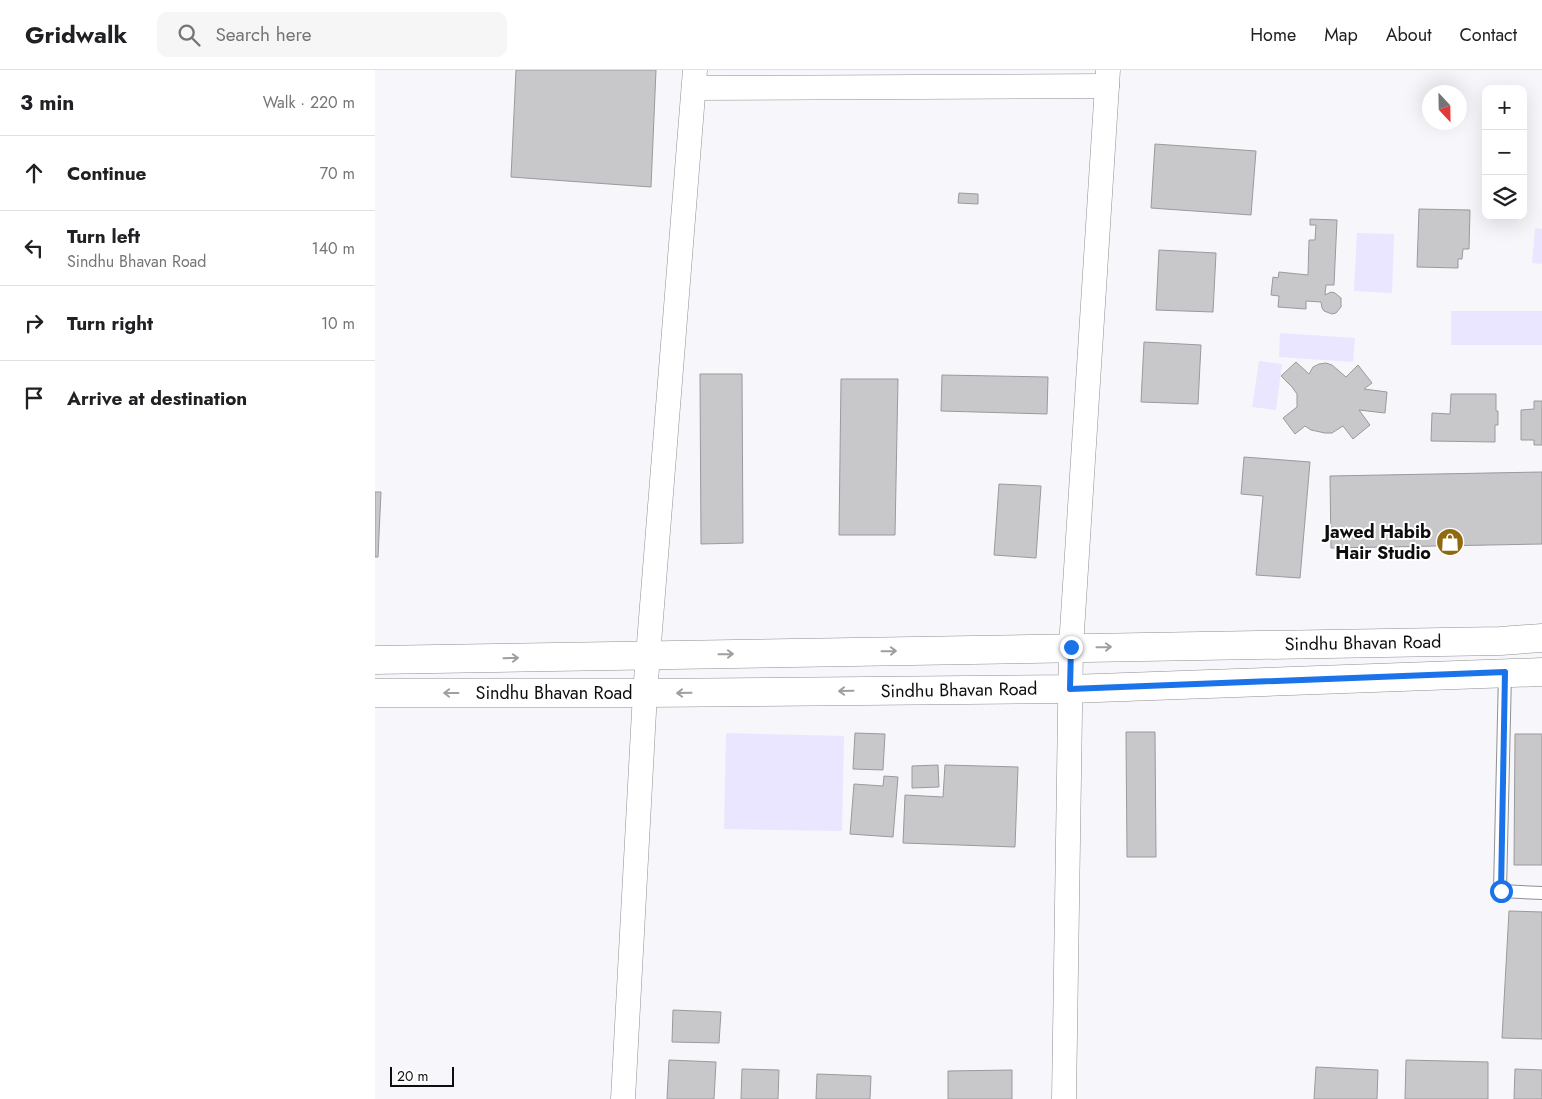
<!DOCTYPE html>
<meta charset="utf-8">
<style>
body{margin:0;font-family:Jost,sans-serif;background:#f6f6f6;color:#202124}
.controls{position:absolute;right:15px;top:15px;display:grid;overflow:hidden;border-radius:10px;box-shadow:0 5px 20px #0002}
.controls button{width:45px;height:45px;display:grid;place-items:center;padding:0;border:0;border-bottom:1px solid #e0e0e0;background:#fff;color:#202124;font:25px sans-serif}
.compass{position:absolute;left:1047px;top:15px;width:45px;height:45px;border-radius:50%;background:#fff;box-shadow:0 5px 20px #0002;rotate:158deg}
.scale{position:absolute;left:15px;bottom:12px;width:64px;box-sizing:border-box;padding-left:5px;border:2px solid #0e0e0f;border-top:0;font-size:14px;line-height:18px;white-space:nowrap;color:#0e0e0f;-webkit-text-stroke:4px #fff;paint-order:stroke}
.stop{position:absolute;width:15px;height:15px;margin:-11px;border:4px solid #1a73e8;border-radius:50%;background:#fff}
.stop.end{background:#1a73e8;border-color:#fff;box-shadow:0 1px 5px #0008}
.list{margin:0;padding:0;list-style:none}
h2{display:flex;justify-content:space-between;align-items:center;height:65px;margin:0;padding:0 20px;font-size:21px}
h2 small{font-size:16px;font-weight:400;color:#757577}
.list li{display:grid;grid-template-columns:32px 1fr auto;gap:15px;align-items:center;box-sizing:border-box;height:75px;padding:0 20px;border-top:1px solid #e0e0e0}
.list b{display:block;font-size:19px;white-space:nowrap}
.list p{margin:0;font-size:16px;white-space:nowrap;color:#757577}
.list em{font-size:16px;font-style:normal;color:#757577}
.icon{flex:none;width:28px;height:28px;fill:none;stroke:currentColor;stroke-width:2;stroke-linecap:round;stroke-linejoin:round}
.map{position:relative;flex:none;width:1167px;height:1029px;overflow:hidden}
header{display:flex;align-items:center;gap:30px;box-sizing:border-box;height:70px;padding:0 25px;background:#fff;border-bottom:1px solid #e0e0e0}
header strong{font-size:24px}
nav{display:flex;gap:28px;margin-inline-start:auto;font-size:18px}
.search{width:350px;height:45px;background:#f6f6f6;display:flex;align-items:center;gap:12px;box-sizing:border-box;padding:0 18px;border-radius:10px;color:#757577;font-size:19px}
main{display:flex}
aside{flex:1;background:#fff}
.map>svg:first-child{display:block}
.green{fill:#eae6ff}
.building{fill:#c8c8cb;stroke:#9a9a9d}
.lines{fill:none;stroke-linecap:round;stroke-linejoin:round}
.service-casing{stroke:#908f93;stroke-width:14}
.minor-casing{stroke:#908f93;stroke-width:25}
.secondary-casing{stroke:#908f93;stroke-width:29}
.service{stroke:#fff;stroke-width:12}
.minor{stroke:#fff;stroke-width:24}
.secondary{stroke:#fff;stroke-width:28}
.oneway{stroke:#9f9f9f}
.route{stroke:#1a73e8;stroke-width:6}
.labels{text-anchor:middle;stroke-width:4;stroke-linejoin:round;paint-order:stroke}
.poi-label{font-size:18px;font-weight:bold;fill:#0e0e0f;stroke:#fff;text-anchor:end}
.street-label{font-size:18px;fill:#0e0e0f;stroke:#fff}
</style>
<header>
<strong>Gridwalk</strong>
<div class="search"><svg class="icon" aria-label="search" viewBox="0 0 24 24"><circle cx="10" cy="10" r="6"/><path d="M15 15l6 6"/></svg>Search here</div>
<nav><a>Home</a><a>Map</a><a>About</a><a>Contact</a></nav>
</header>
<main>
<aside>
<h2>3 min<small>Walk · 220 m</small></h2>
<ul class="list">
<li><svg class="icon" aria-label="ahead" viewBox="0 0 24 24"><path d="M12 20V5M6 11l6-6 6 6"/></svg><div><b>Continue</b></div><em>70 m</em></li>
<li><svg class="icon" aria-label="left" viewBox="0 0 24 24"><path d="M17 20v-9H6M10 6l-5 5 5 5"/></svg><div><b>Turn left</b><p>Sindhu Bhavan Road</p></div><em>140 m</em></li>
<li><svg class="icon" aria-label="right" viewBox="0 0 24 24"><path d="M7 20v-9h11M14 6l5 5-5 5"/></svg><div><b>Turn right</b></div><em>10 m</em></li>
<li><svg class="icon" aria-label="arrive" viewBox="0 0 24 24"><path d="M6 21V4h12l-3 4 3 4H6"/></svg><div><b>Arrive at destination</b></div></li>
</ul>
</aside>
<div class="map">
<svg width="1167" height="1029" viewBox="0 0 1167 1029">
<rect width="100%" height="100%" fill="#f7f6fa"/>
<g class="green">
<path d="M 1160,158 L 1167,159 L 1167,194 L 1157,193 Z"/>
<path d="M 982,163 L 1019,164 L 1017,223 L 979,221 Z"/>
<rect x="1076" y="241" width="91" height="34"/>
<path d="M 905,263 L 980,268 L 978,292 L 904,287 Z"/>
<path d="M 884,291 L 907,294 L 901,340 L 877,337 Z"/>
<path d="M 351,663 L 469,666 L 467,761 L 349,759 Z"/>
</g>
<g class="building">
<path d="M 141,0 L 281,0 L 276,117 L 136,107 Z"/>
<path d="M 780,74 L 881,81 L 876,145 L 776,138 Z"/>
<path d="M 584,123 L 603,124 L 603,134 L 583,133 Z"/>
<path d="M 1044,139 L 1095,140 L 1094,179 L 1088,179 L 1087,189 L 1083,189 L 1083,198 L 1042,197 Z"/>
<path d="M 935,149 L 962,150 L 959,215 L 951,215 L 950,225 L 956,222 L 960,223 L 966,228 L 966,237 L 961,243 L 957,244 L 949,241 L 947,238 L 946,232 L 931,231 L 931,239 L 903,237 L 904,226 L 896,225 L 898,207 L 903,208 L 904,202 L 933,205 L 934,170 L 940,170 L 941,155 L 935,155 Z"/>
<path d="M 784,180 L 841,183 L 838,242 L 781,240 Z"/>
<path d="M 769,272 L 826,275 L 823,334 L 766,332 Z"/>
<path d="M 921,292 L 934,304 L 938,297 L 944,294 L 951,293 L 957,295 L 971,307 L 983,295 L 997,313 L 989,319 L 1012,322 L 1010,343 L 984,340 L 995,355 L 978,369 L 968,356 L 957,363 L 950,363 L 936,360 L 930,356 L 920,364 L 908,348 L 922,337 L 922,324 L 917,317 L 906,306 Z"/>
<path d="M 325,304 L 367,304 L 368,473 L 326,474 Z"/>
<path d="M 567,305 L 673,307 L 672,344 L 566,341 Z"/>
<path d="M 466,309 L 523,309 L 520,465 L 464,465 Z"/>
<path d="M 1076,324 L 1121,324 L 1121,341 L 1123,341 L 1123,355 L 1120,355 L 1120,372 L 1056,371 L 1057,343 L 1075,344 Z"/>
<path d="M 1159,331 L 1167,331 L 1167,375 L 1159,375 L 1159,370 L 1146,370 L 1146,340 L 1159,339 Z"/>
<path d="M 869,387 L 935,392 L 925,508 L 881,505 L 888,426 L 866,424 Z"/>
<path d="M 1167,402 L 1167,474 L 956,478 L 955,406 Z"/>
<path d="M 624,414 L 666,416 L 661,488 L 619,485 Z"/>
<path d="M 0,422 L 6,422 L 3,487 L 0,487 Z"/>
<path d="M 751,662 L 780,662 L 781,787 L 752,787 Z"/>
<path d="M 480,663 L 510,664 L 508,700 L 478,699 Z"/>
<path d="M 1140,664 L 1167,664 L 1167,795 L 1139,795 Z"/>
<path d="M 563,695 L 564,717 L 537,718 L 537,696 Z"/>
<path d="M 570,695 L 643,697 L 640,777 L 528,773 L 530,725 L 568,727 Z"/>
<path d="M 509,706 L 523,707 L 518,767 L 475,764 L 479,714 L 508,716 Z"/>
<path d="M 1134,841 L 1167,842 L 1167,969 L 1127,968 Z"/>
<path d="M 298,940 L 346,942 L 344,973 L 297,972 Z"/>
<path d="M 294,990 L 341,992 L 339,1029 L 292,1029 Z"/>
<path d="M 1031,990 L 1113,992 L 1113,1029 L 1030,1029 Z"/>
<path d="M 941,997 L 1003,1000 L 1002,1029 L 939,1029 Z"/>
<path d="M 367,999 L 404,1000 L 403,1029 L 366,1029 Z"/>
<path d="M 1140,999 L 1167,1000 L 1167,1029 L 1139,1029 Z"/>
<path d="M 637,1000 L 637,1029 L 573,1029 L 573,1001 Z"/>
<path d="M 442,1004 L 496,1006 L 495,1029 L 441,1029 Z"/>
</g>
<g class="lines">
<g class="service-casing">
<path id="service" d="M 1130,603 L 1125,821 L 1167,823"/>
</g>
<g class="minor-casing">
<g id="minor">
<path d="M 319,18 L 732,16"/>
<path d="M 248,1029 L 270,623 L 320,0"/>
<path d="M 689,1029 L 696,577 L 733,0"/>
</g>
</g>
<g class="secondary-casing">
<g id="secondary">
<path d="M 0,590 L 1125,571 L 1167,568"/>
<path d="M 0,623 L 270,623 L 695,619 L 1167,602"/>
</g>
</g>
<use href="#service" class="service"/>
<use href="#minor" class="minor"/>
<use href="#secondary" class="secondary"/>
</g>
<defs><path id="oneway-shaft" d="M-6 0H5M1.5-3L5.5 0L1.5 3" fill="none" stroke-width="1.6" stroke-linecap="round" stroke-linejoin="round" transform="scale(1.25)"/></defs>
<g class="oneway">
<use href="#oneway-shaft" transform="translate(729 577) rotate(-1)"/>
<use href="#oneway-shaft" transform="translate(514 581) rotate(-1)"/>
<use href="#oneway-shaft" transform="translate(351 584) rotate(-1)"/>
<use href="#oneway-shaft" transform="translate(136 588) rotate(-1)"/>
<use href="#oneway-shaft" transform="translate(471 621) rotate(179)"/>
<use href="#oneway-shaft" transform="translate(76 623) rotate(-180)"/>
<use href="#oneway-shaft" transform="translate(309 623) rotate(179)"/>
</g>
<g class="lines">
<path class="route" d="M 696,577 L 695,619 L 1130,602 L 1126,821"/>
</g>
<defs>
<g id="shop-disc" transform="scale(1.4375)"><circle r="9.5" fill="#8f6a0f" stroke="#fff"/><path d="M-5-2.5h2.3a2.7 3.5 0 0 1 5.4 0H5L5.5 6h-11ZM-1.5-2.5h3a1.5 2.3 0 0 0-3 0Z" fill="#fff"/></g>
</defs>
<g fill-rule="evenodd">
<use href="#shop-disc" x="1075" y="472"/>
</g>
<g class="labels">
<g class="poi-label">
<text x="1056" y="468">Jawed Habib<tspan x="1056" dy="21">Hair Studio</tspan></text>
</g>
<g class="street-label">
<text transform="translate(988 573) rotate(-1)" y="6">Sindhu Bhavan Road</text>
<text transform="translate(584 620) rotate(-1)" y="6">Sindhu Bhavan Road</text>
<text x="179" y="629">Sindhu Bhavan Road</text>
</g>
</g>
</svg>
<div class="controls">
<button>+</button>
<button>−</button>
<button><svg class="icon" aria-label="layers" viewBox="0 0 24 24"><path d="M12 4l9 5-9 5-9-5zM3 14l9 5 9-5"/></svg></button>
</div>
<svg class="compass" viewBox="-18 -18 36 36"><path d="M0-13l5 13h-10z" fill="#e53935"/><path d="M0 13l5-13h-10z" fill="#757577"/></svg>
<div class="scale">20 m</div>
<div class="stop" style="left:1126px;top:821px"></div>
<div class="stop end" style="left:696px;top:577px"></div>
</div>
</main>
